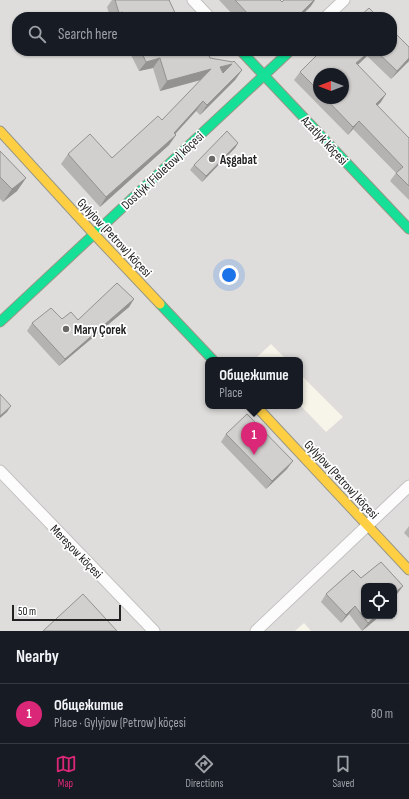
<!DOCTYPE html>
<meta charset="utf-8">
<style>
body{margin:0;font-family:"Sofia Sans Condensed",sans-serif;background:#242831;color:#f1f3f6}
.controls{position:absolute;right:12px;bottom:12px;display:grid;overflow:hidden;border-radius:8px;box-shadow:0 1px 3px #0004}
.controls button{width:36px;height:36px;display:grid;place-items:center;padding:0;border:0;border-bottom:1px solid #363941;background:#171b24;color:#f1f3f6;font:20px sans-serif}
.compass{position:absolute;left:313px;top:68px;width:36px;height:36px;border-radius:50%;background:#171b24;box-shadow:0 1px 3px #0004;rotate:270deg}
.scale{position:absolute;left:12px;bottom:10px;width:109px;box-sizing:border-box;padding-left:4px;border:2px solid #222;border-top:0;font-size:11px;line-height:14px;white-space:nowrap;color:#222;-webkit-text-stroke:3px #fff;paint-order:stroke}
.you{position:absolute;left:229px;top:275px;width:14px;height:14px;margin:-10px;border:3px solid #fff;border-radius:50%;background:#1a73e8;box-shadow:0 0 0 6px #1a73e833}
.badge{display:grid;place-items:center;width:26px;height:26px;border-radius:50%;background:#db2777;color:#fff;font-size:13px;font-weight:700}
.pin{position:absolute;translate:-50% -33px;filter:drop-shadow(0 1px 2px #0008)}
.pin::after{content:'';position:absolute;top:21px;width:14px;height:12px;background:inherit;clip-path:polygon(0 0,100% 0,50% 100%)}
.popup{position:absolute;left:205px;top:357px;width:98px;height:52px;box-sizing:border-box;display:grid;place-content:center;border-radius:8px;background:#171b24;filter:drop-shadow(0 1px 3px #0005);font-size:13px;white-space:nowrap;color:#9ea1a6}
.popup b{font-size:15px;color:#f1f3f6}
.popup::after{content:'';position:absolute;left:50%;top:100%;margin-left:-8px;border:8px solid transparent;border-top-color:#171b24}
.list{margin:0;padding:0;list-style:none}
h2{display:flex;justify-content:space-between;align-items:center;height:52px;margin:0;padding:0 16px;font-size:17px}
h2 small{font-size:13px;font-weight:400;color:#9ea1a6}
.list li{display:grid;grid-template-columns:26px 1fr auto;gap:12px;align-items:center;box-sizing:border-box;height:60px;padding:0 16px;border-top:1px solid #363941}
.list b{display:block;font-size:15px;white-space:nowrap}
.list p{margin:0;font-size:13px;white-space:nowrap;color:#9ea1a6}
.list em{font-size:13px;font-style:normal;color:#9ea1a6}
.icon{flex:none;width:22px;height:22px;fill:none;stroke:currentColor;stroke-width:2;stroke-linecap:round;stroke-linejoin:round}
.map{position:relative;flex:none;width:409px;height:631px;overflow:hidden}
.search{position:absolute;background:#171b24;box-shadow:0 1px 3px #0004;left:12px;right:12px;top:12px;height:44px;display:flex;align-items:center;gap:10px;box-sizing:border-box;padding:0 14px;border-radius:16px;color:#9ea1a6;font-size:15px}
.sheet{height:112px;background:#171b24}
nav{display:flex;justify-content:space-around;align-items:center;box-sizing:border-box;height:56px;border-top:1px solid #363941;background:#171b24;font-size:11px;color:#9ea1a6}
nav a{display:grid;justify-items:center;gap:2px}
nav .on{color:#db2777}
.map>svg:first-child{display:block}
.residential{fill:#dfdddc;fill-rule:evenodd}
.education{fill:#f7f4e9}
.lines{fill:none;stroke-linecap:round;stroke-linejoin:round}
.street-casing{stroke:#c3c2c1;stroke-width:13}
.fast-casing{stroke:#989785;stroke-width:11}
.slow-casing{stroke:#989785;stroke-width:11}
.street{stroke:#fdfcfc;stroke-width:11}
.fast{stroke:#16e098;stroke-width:9}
.slow{stroke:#ffcf43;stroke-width:9}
.wall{fill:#b5b3b1;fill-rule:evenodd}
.shaded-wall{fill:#939290}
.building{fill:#d2d0ce;stroke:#939290;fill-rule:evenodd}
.poi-dot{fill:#6a6968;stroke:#fff;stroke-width:1.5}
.labels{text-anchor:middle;stroke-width:3.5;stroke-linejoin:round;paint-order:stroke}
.street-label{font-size:13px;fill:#222;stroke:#fff}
.poi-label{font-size:13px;font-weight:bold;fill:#222;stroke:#fff;text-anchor:start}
</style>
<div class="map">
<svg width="409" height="631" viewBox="0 0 409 631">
<rect width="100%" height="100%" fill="#f0edeb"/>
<path class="residential" d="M 0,0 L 409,0 L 409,631 L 0,631 ZM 17,17 L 392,17 L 392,51 L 17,51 ZM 319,74 L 343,74 L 343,98 L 319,98 ZM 208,360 L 300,360 L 300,406 L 208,406 ZM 364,586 L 394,586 L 394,616 L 364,616 Z"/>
<g class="education">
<path d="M 271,344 L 287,360 L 255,359 Z"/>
<path d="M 300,374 L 343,417 L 326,432 L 300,405 Z"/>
<path d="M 304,623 L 311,631 L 295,631 Z"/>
</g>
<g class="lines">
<g class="street-casing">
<g id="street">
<path d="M 193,0 L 209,17"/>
<path d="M 326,17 L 344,0"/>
<path d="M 0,471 L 154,631"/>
<path d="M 256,631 L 409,486"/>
</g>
</g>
<g class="fast-casing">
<g id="fast">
<path d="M 241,51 L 409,229"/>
<path d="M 160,304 L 213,360"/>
<path d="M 0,322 L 290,51"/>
</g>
</g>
<g class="slow-casing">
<g id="slow">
<path d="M 0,131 L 94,234 L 160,304"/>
<path d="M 256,406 L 409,570"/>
</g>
</g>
<use href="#street" class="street"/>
<use href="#fast" class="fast"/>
<use href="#slow" class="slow"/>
</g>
<g class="wall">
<path d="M 112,0 L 169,0 L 177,17 L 110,17 L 107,7 Z"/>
<path d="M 219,0 L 280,0 L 282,2 L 311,6 L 300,17 L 235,17 Z"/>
<path d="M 394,34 L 409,61 L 391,79 L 367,56 L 358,65 L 381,102 L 377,106 L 409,138 L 409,200 L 390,181 L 396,173 L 353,129 L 348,135 L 294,80 L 300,72 L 321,51 L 392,51 ZM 319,74 L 343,98 L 319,98 Z"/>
<path d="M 129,51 L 207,51 L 210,58 L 242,70 L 235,80 L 200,115 L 196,111 L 175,134 L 176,135 L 169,145 L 100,207 L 61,164 L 68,154 L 112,158 L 162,120 L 201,80 L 160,91 L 153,68 L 139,71 Z"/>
<path d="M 238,143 L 235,148 L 202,182 L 190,170 L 194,165 Z"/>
<path d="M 0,151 L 26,178 L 17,191 L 3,202 L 0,199 Z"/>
<path d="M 134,299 L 129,307 L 59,366 L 27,331 L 32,323 L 62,319 L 78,320 Z"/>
<path d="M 226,434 L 287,469 L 266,489 L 221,442 Z"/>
<path d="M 409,526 L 409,538 L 404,533 Z"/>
<path d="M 381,562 L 403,586 L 397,594 L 395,596 L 397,599 L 394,603 L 394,586 L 364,586 L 364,616 L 380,616 L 362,631 L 349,614 L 341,623 L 321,602 L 326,594 L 353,570 L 361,578 Z"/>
</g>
<g class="shaded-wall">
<path d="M 314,0 L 315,0 L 311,6 L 300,17 L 297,17 Z"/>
<path d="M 123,12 L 120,17 L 116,17 L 119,13 Z"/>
<path d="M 370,51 L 371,51 L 367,56 L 351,71 L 356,63 Z"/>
<path d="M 160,58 L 153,68 L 139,71 L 146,62 Z"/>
<path d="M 409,58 L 409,61 L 391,79 L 397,71 Z"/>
<path d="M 232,64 L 225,73 L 213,76 L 220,67 Z"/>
<path d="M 211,69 L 204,79 L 160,91 L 167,81 Z"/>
<path d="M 242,70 L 235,80 L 200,115 L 207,105 Z"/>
<path d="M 386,94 L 381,102 L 371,112 L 376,104 Z"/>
<path d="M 203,101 L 196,111 L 167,143 L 174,133 Z"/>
<path d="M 359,121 L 353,129 L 348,135 L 353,127 Z"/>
<path d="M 176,135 L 169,145 L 100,207 L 106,197 Z"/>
<path d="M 238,143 L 235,148 L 202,182 L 206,176 Z"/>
<path d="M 26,178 L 17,191 L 3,202 L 12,189 Z"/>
<path d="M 134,299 L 129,307 L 59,366 L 65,359 Z"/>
<path d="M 11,406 L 7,412 L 0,418 L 0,416 Z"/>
<path d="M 293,461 L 287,469 L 266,489 L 272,481 Z"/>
<path d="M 403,586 L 397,594 L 394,597 L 394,593 Z"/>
<path d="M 355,606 L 349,614 L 341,623 L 346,615 Z"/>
<path d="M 376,616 L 380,616 L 362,631 L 368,623 Z"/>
</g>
<g class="building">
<path d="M 115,0 L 169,0 L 177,17 L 125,17 L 123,12 L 119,13 Z"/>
<path d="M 235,0 L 280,0 L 282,2 L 284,0 L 314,0 L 297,17 L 251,17 Z"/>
<path d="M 369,8 L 378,17 L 359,17 Z"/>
<path d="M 392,32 L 394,34 L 395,33 L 409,47 L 409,58 L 397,71 L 376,51 L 392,51 Z"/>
<path d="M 141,51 L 207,51 L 210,58 L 233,62 L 234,61 L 242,70 L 207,105 L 203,101 L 174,133 L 176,135 L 106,197 L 68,154 L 90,134 L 112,158 L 158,116 L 162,120 L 211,69 L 167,81 L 160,58 L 146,62 ZM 232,64 L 223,73 L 220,67 Z"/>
<path d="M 321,51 L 370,51 L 356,63 L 386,94 L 376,104 L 409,138 L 409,186 L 396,173 L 403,167 L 359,121 L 353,127 L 325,98 L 343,98 L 343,74 L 319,74 L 319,91 L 300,72 Z"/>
<path d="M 227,131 L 238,143 L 206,176 L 194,165 Z"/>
<path d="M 0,151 L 26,178 L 12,189 L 0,177 Z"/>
<path d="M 117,283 L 134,299 L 65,359 L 32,323 L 51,308 L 62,319 L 71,312 L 78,320 Z"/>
<path d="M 0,394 L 11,406 L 0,416 Z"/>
<path d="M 247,414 L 293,461 L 272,481 L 226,434 Z"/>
<path d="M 381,562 L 403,586 L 394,593 L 394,586 L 364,586 L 364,616 L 376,616 L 368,623 L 355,606 L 346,615 L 326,594 L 353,570 L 361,578 Z"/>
<path d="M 83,594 L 117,631 L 43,631 Z"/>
<path d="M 394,595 L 397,599 L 394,602 Z"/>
</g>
<g class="poi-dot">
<circle cx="212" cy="159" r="4"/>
<circle cx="66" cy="329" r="4"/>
</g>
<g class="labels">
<g class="street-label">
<text transform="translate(325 140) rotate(47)" y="5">Azatlyk köçesi</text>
<text transform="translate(162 170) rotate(-43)" y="5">Dostlyk (Fioletow) köçesi</text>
<text transform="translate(115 237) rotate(47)" y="5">Gylyjow (Petrow) köçesi</text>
<text transform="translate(342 479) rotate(47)" y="5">Gylyjow (Petrow) köçesi</text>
<text transform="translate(77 551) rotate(46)" y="5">Mereşow köçesi</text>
</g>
<g class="poi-label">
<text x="220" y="164">Aşgabat</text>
<text x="74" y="334">Mary Çorek</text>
</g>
</g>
</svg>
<div class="controls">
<button><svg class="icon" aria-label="locate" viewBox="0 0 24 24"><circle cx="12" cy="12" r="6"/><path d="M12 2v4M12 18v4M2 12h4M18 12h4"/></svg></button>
</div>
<svg class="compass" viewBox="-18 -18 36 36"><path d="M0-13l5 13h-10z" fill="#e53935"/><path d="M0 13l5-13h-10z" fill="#9ea1a6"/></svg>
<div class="scale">50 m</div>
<div class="you"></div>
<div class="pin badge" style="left:254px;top:455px">1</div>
<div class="popup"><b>Общежитие</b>Place</div>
<div class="search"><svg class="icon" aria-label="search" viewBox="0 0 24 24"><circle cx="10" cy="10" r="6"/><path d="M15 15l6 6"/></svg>Search here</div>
</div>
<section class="sheet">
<h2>Nearby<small></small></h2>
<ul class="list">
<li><span class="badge">1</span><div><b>Общежитие</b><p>Place · Gylyjow (Petrow) köçesi</p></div><em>80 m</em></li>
</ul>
</section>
<nav>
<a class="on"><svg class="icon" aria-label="map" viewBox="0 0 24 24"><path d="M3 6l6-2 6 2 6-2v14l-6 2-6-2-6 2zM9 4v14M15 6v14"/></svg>Map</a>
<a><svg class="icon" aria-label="directions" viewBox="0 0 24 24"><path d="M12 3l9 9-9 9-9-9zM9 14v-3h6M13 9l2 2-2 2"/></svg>Directions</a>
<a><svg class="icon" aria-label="saved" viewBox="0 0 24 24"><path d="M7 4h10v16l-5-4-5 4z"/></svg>Saved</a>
</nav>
